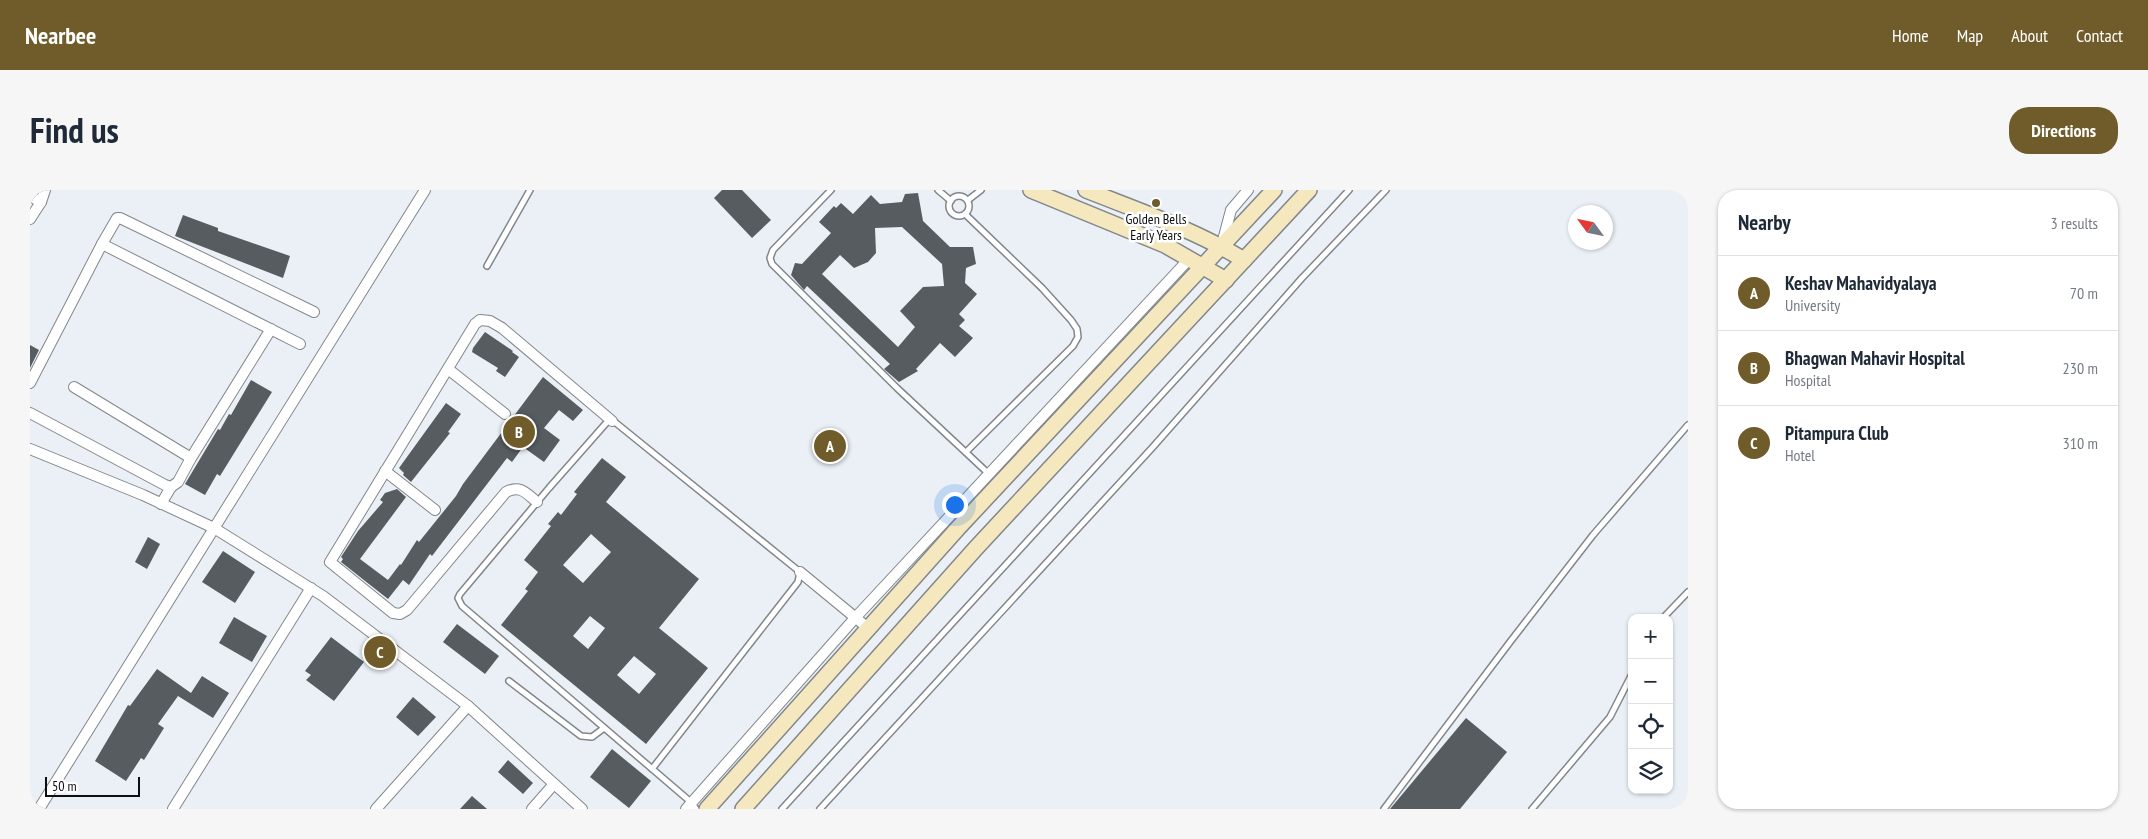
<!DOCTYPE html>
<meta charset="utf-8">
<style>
body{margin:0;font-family:"PT Sans Narrow",sans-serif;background:#f6f6f7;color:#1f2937}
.controls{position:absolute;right:15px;bottom:15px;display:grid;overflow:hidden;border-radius:10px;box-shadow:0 1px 4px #0004}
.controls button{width:45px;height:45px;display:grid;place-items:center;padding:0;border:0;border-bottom:1px solid #e0e1e3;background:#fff;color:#1f2937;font:25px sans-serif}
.compass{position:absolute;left:1538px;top:15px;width:45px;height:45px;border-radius:50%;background:#fff;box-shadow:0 1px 4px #0004;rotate:303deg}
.scale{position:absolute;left:15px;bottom:12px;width:95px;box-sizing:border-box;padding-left:5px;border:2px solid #0c0e10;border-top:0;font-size:14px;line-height:18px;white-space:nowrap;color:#0c0e10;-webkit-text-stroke:4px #fff;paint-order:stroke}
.you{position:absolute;left:924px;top:314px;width:18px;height:18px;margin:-12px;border:4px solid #fff;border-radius:50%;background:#1a73e8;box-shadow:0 0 0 8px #1a73e833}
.badge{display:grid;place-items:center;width:32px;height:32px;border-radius:50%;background:#6f5c2a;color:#fff;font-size:16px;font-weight:700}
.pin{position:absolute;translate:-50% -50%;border:2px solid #fff;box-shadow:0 1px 5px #0006}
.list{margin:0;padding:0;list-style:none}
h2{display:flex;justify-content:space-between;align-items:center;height:65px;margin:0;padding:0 20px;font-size:21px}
h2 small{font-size:16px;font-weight:400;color:#747a83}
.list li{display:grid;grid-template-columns:32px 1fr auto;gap:15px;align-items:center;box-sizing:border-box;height:75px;padding:0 20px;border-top:1px solid #e0e1e3}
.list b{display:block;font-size:19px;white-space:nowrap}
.list p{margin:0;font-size:16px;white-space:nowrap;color:#747a83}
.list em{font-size:16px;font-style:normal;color:#747a83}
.icon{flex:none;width:28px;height:28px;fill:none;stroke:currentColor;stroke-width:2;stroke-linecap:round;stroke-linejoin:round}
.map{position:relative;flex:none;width:1658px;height:619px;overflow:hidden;border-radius:20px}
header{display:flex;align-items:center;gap:30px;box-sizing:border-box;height:70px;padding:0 25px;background:#6f5c2a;color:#fff}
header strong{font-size:24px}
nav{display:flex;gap:28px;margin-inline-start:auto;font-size:18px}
.intro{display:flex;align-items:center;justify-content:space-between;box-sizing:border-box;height:120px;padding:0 30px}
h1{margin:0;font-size:35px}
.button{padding:12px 22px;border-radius:20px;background:#6f5c2a;color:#fff;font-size:18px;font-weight:700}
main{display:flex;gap:30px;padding:0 30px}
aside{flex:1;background:#fff;border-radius:20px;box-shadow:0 1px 4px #0004}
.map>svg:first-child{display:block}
.building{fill:#575c60;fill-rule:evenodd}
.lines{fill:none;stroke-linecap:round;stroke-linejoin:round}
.lane-casing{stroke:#82878b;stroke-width:8}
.street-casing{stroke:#82878b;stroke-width:12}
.secondary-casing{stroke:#82878b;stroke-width:18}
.lane{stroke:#fff;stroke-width:5}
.street{stroke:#fff;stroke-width:10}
.secondary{stroke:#f6e8be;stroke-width:15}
.poi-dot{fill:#6f5c2a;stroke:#fff;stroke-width:2}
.labels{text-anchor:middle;stroke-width:5;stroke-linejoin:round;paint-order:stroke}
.poi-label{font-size:14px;fill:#0c0e10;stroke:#fff}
</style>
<header>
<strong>Nearbee</strong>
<nav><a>Home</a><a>Map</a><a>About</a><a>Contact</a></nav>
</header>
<div class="intro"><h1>Find us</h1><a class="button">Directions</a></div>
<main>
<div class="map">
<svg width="1658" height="619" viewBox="0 0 1658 619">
<rect width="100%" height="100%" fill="#eaf0f5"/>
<g class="building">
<path d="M 692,0 L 712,0 L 741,30 L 722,48 L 684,8 Z"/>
<path d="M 888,3 L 893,31 L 920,57 L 943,57 L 946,74 L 936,78 L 935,93 L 947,104 L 929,124 L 935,130 L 929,136 L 943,148 L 925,167 L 910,153 L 886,179 L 888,181 L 869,192 L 854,179 L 860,174 L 777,96 L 774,100 L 761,85 L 765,73 L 772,74 L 801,43 L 789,32 L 804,16 L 806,18 L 811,13 L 823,24 L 841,5 L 850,14 L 872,12 L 875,4 ZM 872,37 L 912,74 L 914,96 L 893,97 L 870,121 L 885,137 L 868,157 L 792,84 L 810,65 L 824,78 L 838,72 L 846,63 L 845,38 Z"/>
<path d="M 153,25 L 188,38 L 188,41 L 260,66 L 253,88 L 145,46 Z"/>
<path d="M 455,142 L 483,161 L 482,162 L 489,167 L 475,187 L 466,181 L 468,178 L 442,162 L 443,158 Z"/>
<path d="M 0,155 L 9,160 L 0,178 Z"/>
<path d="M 513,187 L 553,220 L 543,231 L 529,220 L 514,238 L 530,250 L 514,272 L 493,257 L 482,272 L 477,268 L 402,366 L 400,364 L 379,395 L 373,390 L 358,409 L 311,372 L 313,369 L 311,367 L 328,341 L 353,312 L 350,310 L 355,303 L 367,299 L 376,307 L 330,369 L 358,390 L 370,374 L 371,375 L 387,350 L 389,352 L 426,306 L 433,294 Z"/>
<path d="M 221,190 L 242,202 L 190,286 L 187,284 L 175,305 L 155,294 L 188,239 L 190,240 L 199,224 L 201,225 Z"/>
<path d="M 416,213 L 431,224 L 418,242 L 420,243 L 381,292 L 373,285 L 374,283 L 369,278 Z"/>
<path d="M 572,268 L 596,287 L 576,312 L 669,389 L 629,438 L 678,478 L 616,554 L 471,435 L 498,401 L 495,399 L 508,382 L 494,370 L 521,336 L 518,334 L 528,322 L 531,325 L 547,304 L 544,302 ZM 561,344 L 581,362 L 553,393 L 533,375 ZM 560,426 L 575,438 L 558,459 L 543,446 ZM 604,466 L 626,484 L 609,504 L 587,485 Z"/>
<path d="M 118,347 L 130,354 L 117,379 L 105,372 Z"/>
<path d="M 193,361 L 225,382 L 205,413 L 172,392 Z"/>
<path d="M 204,427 L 237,446 L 222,472 L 189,453 Z"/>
<path d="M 427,434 L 469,466 L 455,484 L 413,452 Z"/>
<path d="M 301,447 L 334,472 L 304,511 L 276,490 L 281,485 L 275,481 Z"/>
<path d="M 127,479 L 161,503 L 172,486 L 199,503 L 183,528 L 148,506 L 128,534 L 134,538 L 114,570 L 111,568 L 96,591 L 65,571 L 98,515 L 100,516 Z"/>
<path d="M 383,507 L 406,527 L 388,546 L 366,527 Z"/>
<path d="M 1436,528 L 1477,562 L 1430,619 L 1360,619 Z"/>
<path d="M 582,559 L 621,591 L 599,618 L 560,587 Z"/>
<path d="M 478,570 L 503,593 L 493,604 L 468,582 Z"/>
<path d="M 442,606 L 457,619 L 430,619 Z"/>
</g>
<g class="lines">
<g class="lane-casing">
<g id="lane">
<path d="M 801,0 L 743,60 L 740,68 L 742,74 L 867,198 L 960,285"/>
<path d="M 908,0 L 921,11"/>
<circle cx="929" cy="16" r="10"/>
<path d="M 938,10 L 951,0"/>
<path d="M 935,24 L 1012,98 L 1041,130 L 1047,139 L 1048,147 L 1043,156 L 936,262"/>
<path d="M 457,76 L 500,0"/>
<path d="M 1633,428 L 1658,402"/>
<path d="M 479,491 L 551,546 L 562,547 L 574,538"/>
<path d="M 622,579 L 768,392 L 770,382 L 586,233 L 578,231 L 519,298 L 430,404 L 428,408 L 432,416 L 662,613 L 666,619"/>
<path d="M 752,619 L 1319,0"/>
<path d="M 790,619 L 1122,258 L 1272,88 L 1356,0"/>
<path d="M 1354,619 L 1480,452 L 1563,345 L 1658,235"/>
<path d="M 1502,619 L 1580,527 L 1602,484"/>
</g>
</g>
<g class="street-casing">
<g id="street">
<path d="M 0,6 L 11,12"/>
<path d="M 0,29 L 11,12 L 15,0"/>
<path d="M 72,54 L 270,154"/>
<path d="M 1192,54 L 1201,20 L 1218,0"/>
<path d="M 418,179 L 475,224"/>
<path d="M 0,193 L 72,54 L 87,28 L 90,28 L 284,122"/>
<path d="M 44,197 L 161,268"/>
<path d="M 0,223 L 135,295 L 141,297 L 148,292 L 161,268 L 241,139"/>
<path d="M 0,259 L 113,305 L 184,338 L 293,406 L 438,516 L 552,619"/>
<path d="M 355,281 L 405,320"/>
<path d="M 507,312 C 495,302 490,295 476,302 L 377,420 L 370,424 L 363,423 L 300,372 L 445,134 L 450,130 L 460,131 L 472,138 L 582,231"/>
<path d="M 131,314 L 141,297"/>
<path d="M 770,382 L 838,438"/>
<path d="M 9,619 L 395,0"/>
<path d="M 143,619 L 281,398"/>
<path d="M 346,619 L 438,516"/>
<path d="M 502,619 L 524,594"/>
<path d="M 656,619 L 825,428 L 1160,68"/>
</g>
</g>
<g class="secondary-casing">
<g id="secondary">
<path d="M 1001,0 L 1135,55 L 1196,90"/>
<path d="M 1056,0 C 1109,21 1165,40 1214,70"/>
<path d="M 677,619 L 929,337 L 1244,0"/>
<path d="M 713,619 L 946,358 L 1279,0"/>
</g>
</g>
<use href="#lane" class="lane"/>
<use href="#street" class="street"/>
<use href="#secondary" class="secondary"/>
</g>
<circle class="poi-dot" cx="1126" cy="13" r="5"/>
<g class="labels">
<g class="poi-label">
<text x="1126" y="34">Golden Bells<tspan x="1126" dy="16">Early Years</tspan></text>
</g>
</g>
</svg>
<div class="controls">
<button>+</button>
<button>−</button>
<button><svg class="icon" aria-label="locate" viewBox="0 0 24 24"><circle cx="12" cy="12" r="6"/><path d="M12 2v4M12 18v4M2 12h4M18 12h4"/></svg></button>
<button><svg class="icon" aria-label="layers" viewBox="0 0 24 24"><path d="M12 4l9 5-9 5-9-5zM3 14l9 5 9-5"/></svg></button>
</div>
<svg class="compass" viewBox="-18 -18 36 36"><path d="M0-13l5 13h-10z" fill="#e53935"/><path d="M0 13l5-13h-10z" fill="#747a83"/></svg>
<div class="scale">50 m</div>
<div class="you"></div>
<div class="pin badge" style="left:800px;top:256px">A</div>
<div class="pin badge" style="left:489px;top:242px">B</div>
<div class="pin badge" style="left:350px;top:462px">C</div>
</div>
<aside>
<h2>Nearby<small>3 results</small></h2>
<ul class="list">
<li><span class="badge">A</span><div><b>Keshav Mahavidyalaya</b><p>University</p></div><em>70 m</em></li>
<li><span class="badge">B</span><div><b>Bhagwan Mahavir Hospital</b><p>Hospital</p></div><em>230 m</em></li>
<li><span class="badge">C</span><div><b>Pitampura Club</b><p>Hotel</p></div><em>310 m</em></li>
</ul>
</aside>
</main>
